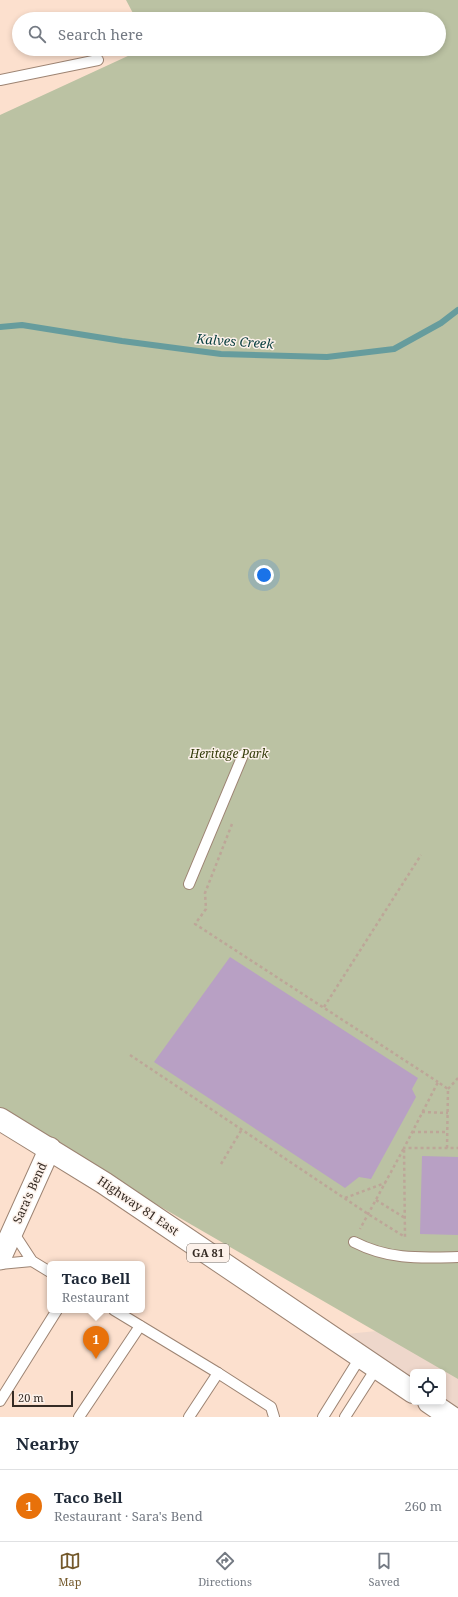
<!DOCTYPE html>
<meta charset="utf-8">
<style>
body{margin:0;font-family:"Noto Serif",serif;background:#f6f6f7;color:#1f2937}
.controls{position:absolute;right:12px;bottom:12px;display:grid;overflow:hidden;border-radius:6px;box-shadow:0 2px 6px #0003}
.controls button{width:36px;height:36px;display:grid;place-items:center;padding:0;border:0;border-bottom:1px solid #e0e1e3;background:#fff;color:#1f2937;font:20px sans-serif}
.scale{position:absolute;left:12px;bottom:10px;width:61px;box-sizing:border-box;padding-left:4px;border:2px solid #352b24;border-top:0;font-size:11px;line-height:14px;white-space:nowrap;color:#352b24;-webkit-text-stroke:3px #fcf1ea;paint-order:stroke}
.you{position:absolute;left:264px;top:575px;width:14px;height:14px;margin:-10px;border:3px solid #fff;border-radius:50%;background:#1a73e8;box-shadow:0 0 0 6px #1a73e833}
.badge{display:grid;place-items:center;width:26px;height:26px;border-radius:50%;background:#74592b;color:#fff;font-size:13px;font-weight:700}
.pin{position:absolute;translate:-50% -33px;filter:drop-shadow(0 1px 2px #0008)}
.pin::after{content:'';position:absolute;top:21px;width:14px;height:12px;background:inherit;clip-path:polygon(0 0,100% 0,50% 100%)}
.popup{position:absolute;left:47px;top:1261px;width:98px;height:52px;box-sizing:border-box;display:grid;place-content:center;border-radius:6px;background:#fff;filter:drop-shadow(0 1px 3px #0005);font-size:13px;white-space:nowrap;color:#747a83}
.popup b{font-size:15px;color:#1f2937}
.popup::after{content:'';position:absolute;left:50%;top:100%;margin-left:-8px;border:8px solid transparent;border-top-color:#fff}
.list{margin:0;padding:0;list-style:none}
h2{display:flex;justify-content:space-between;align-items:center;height:52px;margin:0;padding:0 16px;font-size:17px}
h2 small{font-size:13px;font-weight:400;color:#747a83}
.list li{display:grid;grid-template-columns:26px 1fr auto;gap:12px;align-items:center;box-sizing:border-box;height:72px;padding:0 16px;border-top:1px solid #e0e1e3}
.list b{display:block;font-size:15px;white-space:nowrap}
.list p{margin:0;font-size:13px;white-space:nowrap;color:#747a83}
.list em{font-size:13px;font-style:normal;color:#747a83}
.icon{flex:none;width:22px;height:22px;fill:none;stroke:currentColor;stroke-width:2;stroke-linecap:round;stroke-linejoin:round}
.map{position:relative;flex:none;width:458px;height:1417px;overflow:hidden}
.search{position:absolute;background:#fff;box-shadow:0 2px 6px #0003;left:12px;right:12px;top:12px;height:44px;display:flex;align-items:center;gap:10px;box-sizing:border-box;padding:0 14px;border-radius:22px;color:#747a83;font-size:15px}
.sheet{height:124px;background:#fff}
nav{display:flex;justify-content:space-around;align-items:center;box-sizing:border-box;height:56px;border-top:1px solid #e0e1e3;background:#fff;font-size:11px;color:#747a83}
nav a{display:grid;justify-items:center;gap:2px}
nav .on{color:#74592b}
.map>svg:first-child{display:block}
.commercial{fill:#eed7cb}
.green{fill:#bbc2a3}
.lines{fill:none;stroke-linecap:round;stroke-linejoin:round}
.stream{stroke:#669c9d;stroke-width:6}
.building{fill:#b8a0c4}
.lane-casing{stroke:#9d8473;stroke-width:12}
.street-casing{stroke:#9d8473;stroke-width:23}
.primary-casing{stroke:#9d8473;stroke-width:24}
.path{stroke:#bda698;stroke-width:2.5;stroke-dasharray:3 3;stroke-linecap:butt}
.lane{stroke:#fff;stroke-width:10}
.street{stroke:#fff;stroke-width:21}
.primary{stroke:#fff;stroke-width:22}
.labels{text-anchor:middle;stroke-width:3;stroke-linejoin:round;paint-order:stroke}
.shield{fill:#fcf1ea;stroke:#71665f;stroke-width:1}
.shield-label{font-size:11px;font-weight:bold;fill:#352b24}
.park-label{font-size:12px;font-style:italic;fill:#333b09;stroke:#fcf1ea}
.street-label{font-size:12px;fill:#352b24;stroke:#fcf1ea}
.water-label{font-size:13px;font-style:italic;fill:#0c4142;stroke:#fcf1ea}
</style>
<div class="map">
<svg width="458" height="1417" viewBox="0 0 458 1417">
<rect width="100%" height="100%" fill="#fce0ce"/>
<path class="commercial" d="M 458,1323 L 458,1417 L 443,1402 L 443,1372 L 413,1372 L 413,1395 L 316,1337 Z"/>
<path class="green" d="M 126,0 L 458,0 L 458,1379 L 0,1114 L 0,115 L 143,49 L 439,49 L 439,19 L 136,19 Z"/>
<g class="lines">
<path class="stream" d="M 0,327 L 22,325 L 122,341 L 221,354 L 327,357 L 394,349 L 441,323 L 458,310"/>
</g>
<g class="building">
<path d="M 230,957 L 418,1078 L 412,1089 L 416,1097 L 371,1179 L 359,1177 L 345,1188 L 154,1062 Z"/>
<path d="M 422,1156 L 458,1157 L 458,1235 L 420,1234 Z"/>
</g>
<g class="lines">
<g class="lane-casing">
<g id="lane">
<path d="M 0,80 L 98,60"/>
<path d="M 189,884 L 243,755"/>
<path d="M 13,1232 L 32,1261 L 50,1272"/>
<path d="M 354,1242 C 389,1260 420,1258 458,1257"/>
<path d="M 0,1264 L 32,1261"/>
<path d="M 114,1310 L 218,1373 L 271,1407 L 274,1417"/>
<path d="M 0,1401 L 57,1310"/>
<path d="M 79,1417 L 140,1326"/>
<path d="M 189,1417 L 218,1373"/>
<path d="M 323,1417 L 361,1356"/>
<path d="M 345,1417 L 377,1367"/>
</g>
</g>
<g class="street-casing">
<path id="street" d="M 0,1259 L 50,1148"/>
</g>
<g class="primary-casing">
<g id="primary">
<path d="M 0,1119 L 104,1183 L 413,1392"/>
<path d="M 429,1402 L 451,1417"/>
</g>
</g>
<g class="path">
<path d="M 232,824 L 205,893 L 206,909 L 195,924 L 438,1082"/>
<path d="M 324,1007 L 421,855"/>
<path d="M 130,1055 L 368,1214 L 405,1237 L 404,1148 L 360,1229"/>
<path d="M 448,1089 L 458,1078"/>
<path d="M 422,1112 L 448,1113"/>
<path d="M 412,1132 L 447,1132"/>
<path d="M 447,1148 L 448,1089 L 438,1082 L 404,1148 L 458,1148"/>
<path d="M 221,1164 L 242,1129"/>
<path d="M 345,1198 L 385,1183"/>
<path d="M 376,1200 L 405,1218"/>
</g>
<use href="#lane" class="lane"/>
<use href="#street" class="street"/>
<use href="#primary" class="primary"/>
</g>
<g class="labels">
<rect class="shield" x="187" y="1244" width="42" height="18" rx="3"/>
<g class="shield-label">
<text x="208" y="1257">GA 81</text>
</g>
<g class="park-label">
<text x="229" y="758">Heritage Park</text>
</g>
<g class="street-label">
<text transform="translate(30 1193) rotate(-66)" y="4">Sara's Bend</text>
<text transform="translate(138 1206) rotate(34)" y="4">Highway 81 East</text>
</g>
<g class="water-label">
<text transform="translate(235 341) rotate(4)" y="5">Kalves Creek</text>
</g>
</g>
</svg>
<div class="controls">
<button><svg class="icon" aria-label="locate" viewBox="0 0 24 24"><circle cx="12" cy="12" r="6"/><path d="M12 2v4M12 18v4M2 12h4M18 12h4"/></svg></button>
</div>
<div class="scale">20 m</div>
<div class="you"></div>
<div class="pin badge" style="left:96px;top:1359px;background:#e8710a">1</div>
<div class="popup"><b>Taco Bell</b>Restaurant</div>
<div class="search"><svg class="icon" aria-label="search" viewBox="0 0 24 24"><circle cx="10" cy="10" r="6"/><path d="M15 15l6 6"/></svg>Search here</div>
</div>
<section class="sheet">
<h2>Nearby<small></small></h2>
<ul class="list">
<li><span class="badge" style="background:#e8710a">1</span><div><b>Taco Bell</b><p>Restaurant · Sara's Bend</p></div><em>260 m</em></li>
</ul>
</section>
<nav>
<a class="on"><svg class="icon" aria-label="map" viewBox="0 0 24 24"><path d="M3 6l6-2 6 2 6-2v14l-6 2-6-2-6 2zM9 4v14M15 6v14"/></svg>Map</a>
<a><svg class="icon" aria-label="directions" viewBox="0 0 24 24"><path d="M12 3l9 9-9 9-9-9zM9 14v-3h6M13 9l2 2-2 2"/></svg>Directions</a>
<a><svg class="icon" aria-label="saved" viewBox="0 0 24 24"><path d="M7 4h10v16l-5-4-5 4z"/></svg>Saved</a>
</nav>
